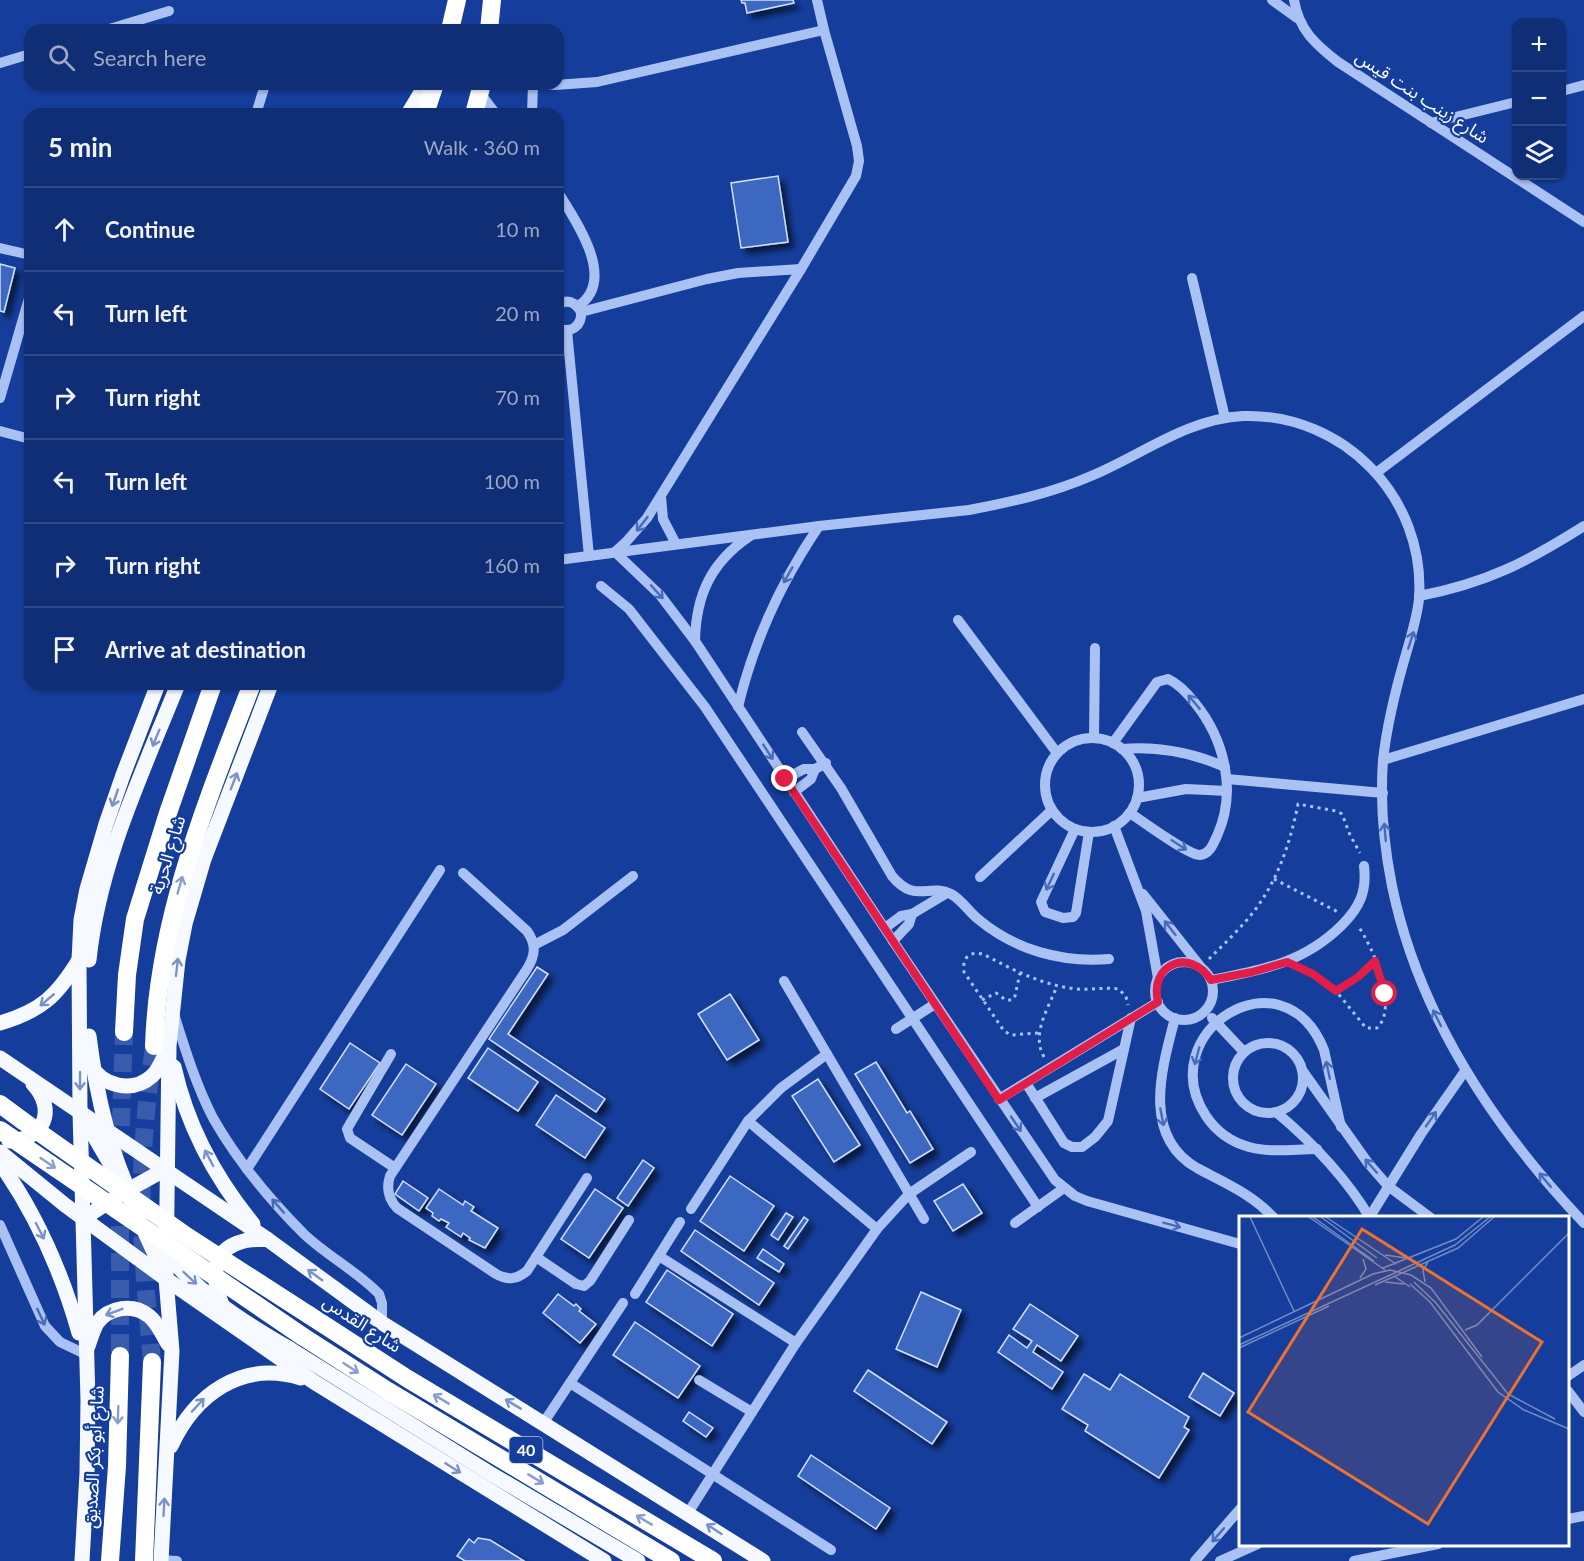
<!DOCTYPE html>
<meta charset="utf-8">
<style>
body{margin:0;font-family:Lato,"Noto Sans Arabic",sans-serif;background:#1e3a7d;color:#f1f3f6}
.controls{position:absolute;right:18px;top:18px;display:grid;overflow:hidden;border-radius:12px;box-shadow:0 2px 4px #0004}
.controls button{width:54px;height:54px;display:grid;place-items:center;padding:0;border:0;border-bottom:2px solid #304a87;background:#102e75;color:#f1f3f6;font:30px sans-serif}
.stop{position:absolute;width:18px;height:18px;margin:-14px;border:4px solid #e11d48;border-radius:50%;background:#fff}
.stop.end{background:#e11d48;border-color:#fff;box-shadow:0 2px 6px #0008}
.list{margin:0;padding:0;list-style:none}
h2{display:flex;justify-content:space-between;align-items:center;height:78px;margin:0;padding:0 24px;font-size:26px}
h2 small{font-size:20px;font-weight:400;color:#9ca8c5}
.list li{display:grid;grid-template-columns:39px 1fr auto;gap:18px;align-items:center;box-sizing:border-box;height:84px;padding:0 24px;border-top:2px solid #304a87}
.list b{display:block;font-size:22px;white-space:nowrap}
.list em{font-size:20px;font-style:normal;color:#9ca8c5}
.icon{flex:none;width:33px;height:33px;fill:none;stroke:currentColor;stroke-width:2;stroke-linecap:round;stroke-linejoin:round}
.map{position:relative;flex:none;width:1584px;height:1561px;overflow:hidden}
.search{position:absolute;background:#102e75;box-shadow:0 2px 4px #0004;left:24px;top:24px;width:540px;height:66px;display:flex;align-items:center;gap:15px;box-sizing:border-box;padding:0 21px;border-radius:18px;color:#9ca8c5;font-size:22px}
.panel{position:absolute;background:#102e75;box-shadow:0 2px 4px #0004;left:24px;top:108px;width:540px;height:582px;border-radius:18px}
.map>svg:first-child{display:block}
.building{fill:#3d67c2;stroke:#d3e0fd;stroke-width:1.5;filter:url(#shadow)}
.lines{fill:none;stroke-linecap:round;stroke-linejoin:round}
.highway-tunnel{stroke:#385bab;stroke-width:18;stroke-dasharray:18 9;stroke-linecap:butt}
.path{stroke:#aac2f3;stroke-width:3;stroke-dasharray:3 4.5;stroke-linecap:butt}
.minor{stroke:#aac2f3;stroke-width:10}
.major{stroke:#f6f9ff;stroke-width:15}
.highway{stroke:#fff;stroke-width:18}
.major-bridge{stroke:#f6f9ff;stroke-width:15}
.highway-bridge{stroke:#fff;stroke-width:18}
.oneway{stroke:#496cba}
.oneway2{stroke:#7a92c9}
.oneway3{stroke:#8a9ece}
.route{stroke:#e11d48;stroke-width:8}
.labels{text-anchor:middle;stroke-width:4.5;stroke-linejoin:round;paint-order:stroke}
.shield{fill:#153e9c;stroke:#b9c5e1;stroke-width:1.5}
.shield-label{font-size:16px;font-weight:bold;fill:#fff}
.street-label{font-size:18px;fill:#fff;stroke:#153e9c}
.inset-road{fill:none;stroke:#738bc4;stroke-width:1.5}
.view{fill:#eb7230;fill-opacity:0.15;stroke:#eb7230;stroke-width:3}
.inset-edge{fill:none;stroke:#fff;stroke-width:3}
</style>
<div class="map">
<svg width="1584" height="1561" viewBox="0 0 1584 1561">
<defs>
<filter id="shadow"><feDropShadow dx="5.5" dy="5.5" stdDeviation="3" flood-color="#0009"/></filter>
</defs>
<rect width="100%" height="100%" fill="#153e9c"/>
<g class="building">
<path d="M 741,0 L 793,0 L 794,3 L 747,13 L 745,3 L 742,3 Z"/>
<path d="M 778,176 L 788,242 L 741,248 L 731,183 Z"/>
<path d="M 0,264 L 15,268 L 4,312 L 0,311 Z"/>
<path d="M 537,967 L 548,974 L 508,1034 L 605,1099 L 596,1112 L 489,1039 Z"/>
<path d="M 730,994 L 759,1040 L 727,1060 L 698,1014 Z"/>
<path d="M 350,1043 L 380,1063 L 349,1109 L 320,1089 Z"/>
<path d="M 488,1048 L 538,1082 L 518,1111 L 468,1078 Z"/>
<path d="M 876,1062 L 907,1113 L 910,1111 L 933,1149 L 910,1163 L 855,1074 Z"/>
<path d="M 406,1064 L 436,1084 L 402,1135 L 372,1115 Z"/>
<path d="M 818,1079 L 860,1145 L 834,1162 L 792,1096 Z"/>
<path d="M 556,1095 L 605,1128 L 585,1158 L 536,1125 Z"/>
<path d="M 643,1160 L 654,1168 L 628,1206 L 617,1198 Z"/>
<path d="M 730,1176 L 774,1206 L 744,1251 L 700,1221 Z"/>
<path d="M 403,1181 L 428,1198 L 419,1211 L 395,1194 Z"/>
<path d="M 963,1184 L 982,1213 L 953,1231 L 934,1201 Z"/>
<path d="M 439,1189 L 463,1205 L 465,1201 L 474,1207 L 471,1211 L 498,1228 L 485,1248 L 469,1240 L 470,1238 L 463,1233 L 461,1237 L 446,1227 L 449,1223 L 441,1219 L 439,1221 L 432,1216 L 433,1213 L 426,1208 Z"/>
<path d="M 595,1189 L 623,1208 L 589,1258 L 561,1239 Z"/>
<path d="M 786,1213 L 793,1217 L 778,1240 L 771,1235 Z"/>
<path d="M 804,1217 L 808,1220 L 788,1249 L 784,1246 Z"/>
<path d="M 695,1230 L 774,1283 L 759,1305 L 681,1251 Z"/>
<path d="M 763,1249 L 784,1264 L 779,1272 L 757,1258 Z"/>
<path d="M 667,1270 L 733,1314 L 712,1346 L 646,1302 Z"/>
<path d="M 921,1292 L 961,1310 L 937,1367 L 896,1349 Z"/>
<path d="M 558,1294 L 574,1306 L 576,1304 L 581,1309 L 579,1311 L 596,1324 L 580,1343 L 543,1313 Z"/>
<path d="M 1030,1304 L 1078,1336 L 1061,1361 L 1037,1345 L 1033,1352 L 1063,1372 L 1052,1389 L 998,1352 L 1009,1335 L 1027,1348 L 1032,1341 L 1013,1329 Z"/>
<path d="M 635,1322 L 700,1366 L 678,1398 L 613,1355 Z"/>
<path d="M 868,1370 L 947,1422 L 932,1444 L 854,1391 Z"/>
<path d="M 1203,1373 L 1234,1393 L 1220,1416 L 1189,1397 Z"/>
<path d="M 1084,1374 L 1110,1390 L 1120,1374 L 1189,1417 L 1184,1427 L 1189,1430 L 1159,1478 L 1085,1431 L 1088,1425 L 1062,1409 Z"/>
<path d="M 689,1412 L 713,1428 L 706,1437 L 683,1421 Z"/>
<path d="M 811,1455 L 890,1508 L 876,1529 L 798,1476 Z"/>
<path d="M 478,1538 L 490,1540 L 524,1561 L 465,1561 L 457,1556 L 469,1539 L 474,1543 Z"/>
</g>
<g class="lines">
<g class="highway-tunnel">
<path d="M 120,1153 L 124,1032"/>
<path d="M 120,1199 L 120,1356"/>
<path d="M 152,1362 C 147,1301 140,1240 142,1178 C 143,1134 148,1090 154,1046"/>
</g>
<g class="path">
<path d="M 1274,879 L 1338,912"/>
<path d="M 1209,959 C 1223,945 1238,931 1251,915 C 1277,883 1290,844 1298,804 L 1336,811 L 1342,814 L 1350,835 L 1360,853"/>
<path d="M 1302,969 L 1336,991 L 1366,1028 L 1377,1028 C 1399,1007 1373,947 1358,926"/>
<path d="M 1336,991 L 1358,977 L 1375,961"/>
<path d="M 982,1000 L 996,993 L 1006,1000 L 1012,1000 L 1015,996 L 1020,973"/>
<path d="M 1038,1033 L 1011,1035 L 1004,1031 L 964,972 C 962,958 969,951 983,954 C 1013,970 1042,985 1076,989 C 1091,990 1105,987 1119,989 L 1126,997 L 1128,1005"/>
<path d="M 1044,1057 C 1031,1034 1048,1009 1057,986"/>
</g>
<g class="minor">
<path d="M 1272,0 L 1297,18"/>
<path d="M 1294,0 C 1299,30 1315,44 1338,62 L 1584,222"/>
<path d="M 106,30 L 169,11"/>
<path d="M 0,63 L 30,54"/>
<path d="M 532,84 L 555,85 L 597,82 L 824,30"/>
<path d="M 1562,91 L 1584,85"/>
<path d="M 480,93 L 496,114"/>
<path d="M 256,114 L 265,85"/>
<path d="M 532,114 L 533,84"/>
<path d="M 1431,123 L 1516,102"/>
<path d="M 558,192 C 575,220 618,280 578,306"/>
<path d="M 0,248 L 30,255"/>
<path d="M 1192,278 L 1225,418"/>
<path d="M 558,304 C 568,299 575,302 581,312 C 582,326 571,334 558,328"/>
<path d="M 581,312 L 707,279 L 738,273 L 801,269"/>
<path d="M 567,331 L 589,556"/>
<path d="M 0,398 L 30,295"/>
<path d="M 0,431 L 30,439"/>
<path d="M 1376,473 L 1584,316"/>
<path d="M 661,497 L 663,519 L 676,544"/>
<path d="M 615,552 L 660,595 L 695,641 L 893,941 L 1055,1180 L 1075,1196 L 1087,1201 L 1240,1244"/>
<path d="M 615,552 L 626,542 L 647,518 L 801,269 L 856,176 L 859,161 L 857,146 L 824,30 L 817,0"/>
<path d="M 558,560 L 819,526 L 969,510 C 1011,502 1052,493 1091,476 C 1142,455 1186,419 1243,416 C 1344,413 1426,498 1419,599 C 1417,618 1411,636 1406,654 C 1396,688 1387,725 1383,760 C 1380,801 1384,846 1392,886 C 1419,1017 1494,1128 1584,1223"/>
<path d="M 601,586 L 629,609 L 705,707 L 1038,1207"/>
<path d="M 1419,596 C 1487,583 1527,562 1584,526"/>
<path d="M 958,620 L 1057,753"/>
<path d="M 695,641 C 696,595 711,562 750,536"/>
<path d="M 738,707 C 754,640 781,582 819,526"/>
<path d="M 802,732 L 841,788 L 892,876 C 915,904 929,883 951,894 C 962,900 969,912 978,919 C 1015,950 1062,963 1109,959"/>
<path d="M 1094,738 L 1095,648"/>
<circle cx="1092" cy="785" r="47"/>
<path d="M 1113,743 L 1157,682 L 1168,679 C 1179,684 1188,694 1195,703 C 1225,740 1237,792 1217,836 C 1213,844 1210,854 1200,855 C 1188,855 1142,821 1130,813"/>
<path d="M 1122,749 C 1159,746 1191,752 1225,767"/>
<path d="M 1383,760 L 1584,699"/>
<path d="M 785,779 L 804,769 L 815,769 L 826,763"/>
<path d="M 1227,779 L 1383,793"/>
<path d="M 794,792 L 811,779 L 815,769"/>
<path d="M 1137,798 L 1186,789 L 1227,791"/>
<path d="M 1114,826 L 1146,911 L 1158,978"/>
<path d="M 1075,829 L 1041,902 L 1045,912 L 1063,918 L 1073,917 L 1076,913 L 1089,832"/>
<path d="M 463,873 L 527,931 C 537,945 535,956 527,969 L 390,1176 C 386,1188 388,1198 397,1208 L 496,1274 C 508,1281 517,1279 527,1271 L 587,1178"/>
<path d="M 980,877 L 1052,810"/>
<path d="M 1143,894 L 1200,966"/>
<path d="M 885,928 L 901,916 L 912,914 L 947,893"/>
<path d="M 893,941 L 909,924 L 912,914"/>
<path d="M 534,945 L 563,930 L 633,876"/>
<circle cx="1184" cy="991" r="29"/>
<path d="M 1211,980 C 1262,970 1304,963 1342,925 C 1360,907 1367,891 1364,866"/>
<path d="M 784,981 L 924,1219"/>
<path d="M 174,1014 C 185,1049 196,1085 213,1118 C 237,1160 269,1199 304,1234 C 327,1256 357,1271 379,1294 L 382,1303 L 382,1323"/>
<path d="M 1175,1018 C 1162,1068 1141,1136 1197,1168 C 1225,1183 1252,1194 1274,1218"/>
<path d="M 1212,1018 L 1244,1052"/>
<path d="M 896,1029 L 935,1004"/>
<circle cx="1268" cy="1078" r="35"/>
<path d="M 391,1054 L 347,1129 L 350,1138 L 395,1168"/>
<path d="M 1302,1070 L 1368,1163 L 1388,1186 L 1431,1218"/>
<path d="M 1026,1083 L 1064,1143 L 1072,1147 L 1082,1147 L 1095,1137 L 1108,1121 L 1131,1018"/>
<path d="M 1035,1098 L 1124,1049"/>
<path d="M 999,1099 L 1158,1002"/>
<path d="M 1276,1112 C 1313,1143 1345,1176 1370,1218"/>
<path d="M 748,1121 L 877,1229"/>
<path d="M 1317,1149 C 1295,1149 1270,1153 1249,1147 C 1231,1142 1216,1131 1206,1116 C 1151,1032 1283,948 1324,1050 L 1341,1127"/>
<path d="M 247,1169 L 440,870"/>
<path d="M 691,1209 L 748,1121 L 781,1088 L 827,1054"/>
<path d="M 1369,1218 L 1421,1134 L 1465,1071"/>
<path d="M 1015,1223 L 1064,1188"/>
<path d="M 0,1225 L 45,1326 L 60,1342 L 85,1354"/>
<path d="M 659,1256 L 796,1343"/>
<path d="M 536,1257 L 576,1284 L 584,1286 L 590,1281 L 629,1220"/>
<path d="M 635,1294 L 680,1222"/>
<path d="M 1568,1376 L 1584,1365"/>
<path d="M 699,1380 L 752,1412"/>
<path d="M 570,1383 L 831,1550"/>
<path d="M 1568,1391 L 1584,1412"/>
<path d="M 544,1422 L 623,1303"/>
<path d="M 688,1513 L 796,1343 L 877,1229 L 909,1194 L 971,1152"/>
<path d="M 1568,1519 L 1584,1516"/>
<path d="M 161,1560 L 177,1561"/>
<path d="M 1195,1561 L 1240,1509"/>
<path d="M 1220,1561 L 1258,1544"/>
<path d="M 1354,1561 L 1438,1544"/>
</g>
<g class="major">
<path d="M 408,114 L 420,94 L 430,84"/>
<path d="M 89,960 C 99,863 142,774 178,684"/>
<path d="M 0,1023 C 41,1011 57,996 79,960"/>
<path d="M 0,1058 L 267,1239 L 382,1323 L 763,1561"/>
<path d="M 90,1064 C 102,1086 132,1094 152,1076 C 159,1070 162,1061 166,1052"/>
<path d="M 174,1067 C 187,1125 216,1179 253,1224"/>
<path d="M 83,1117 L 126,1191 L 163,1272"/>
<path d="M 9,1141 C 44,1140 57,1110 33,1084"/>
<path d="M 0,1152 L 65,1205 L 166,1279 L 314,1382 L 604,1561"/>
<path d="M 0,1163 C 36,1214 62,1273 79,1333"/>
<path d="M 84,1218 L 126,1191 L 166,1169"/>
<path d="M 224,1310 C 213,1284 207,1250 244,1241 C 251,1239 260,1240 267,1239"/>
<path d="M 88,1346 C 91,1338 93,1330 97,1323 C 109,1307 133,1303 149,1316 C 158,1323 162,1334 168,1344"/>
<path d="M 290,1349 L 491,1474 L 638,1561"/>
<path d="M 171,1446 C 195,1394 242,1360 301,1378"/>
<path d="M 82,1561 L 87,1473 L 88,1400 L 80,1112 L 79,960 L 81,920 L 87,889 L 106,824 L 123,775 L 158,684"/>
<path d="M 161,1561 L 172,1351 L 166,1279 L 169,1046 L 178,960 L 185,924 L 204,859 L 271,684"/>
</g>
<g class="highway">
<path d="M 450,30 L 457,0"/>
<path d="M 489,30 L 492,0"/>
<path d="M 425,114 L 435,84"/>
<path d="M 474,114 L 482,84"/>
<path d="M 124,1032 L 127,975 L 135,919 L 168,813 L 213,684"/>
<path d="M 154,1046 C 158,918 207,801 252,684"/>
<path d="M 0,1104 L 23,1121"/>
<path d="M 309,1315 L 408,1379 L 713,1561"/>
<path d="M 302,1336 L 388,1391 L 671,1561"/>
<path d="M 110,1561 L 117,1466 L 120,1356"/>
<path d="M 144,1561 L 152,1362"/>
</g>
<g class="major-bridge">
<path d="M 89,1036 C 96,1092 108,1148 133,1200"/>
<path d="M 157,1241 C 190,1288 241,1321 290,1349"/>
</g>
<g class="highway-bridge">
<path d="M 23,1121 L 188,1237 L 309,1315"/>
<path d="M 0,1130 L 302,1336"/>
</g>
</g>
<defs><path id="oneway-shaft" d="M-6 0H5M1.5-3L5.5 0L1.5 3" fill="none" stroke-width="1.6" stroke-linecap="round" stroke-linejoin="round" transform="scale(1.5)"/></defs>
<g class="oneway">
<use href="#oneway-shaft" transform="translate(642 524) rotate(128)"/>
<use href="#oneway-shaft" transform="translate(788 575) rotate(120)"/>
<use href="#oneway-shaft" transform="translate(657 592) rotate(48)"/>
<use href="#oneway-shaft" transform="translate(1411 640) rotate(-72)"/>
<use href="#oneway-shaft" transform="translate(1194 702) rotate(-130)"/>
<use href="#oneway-shaft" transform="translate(768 752) rotate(57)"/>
<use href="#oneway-shaft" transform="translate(1385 832) rotate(-95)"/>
<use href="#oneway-shaft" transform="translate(1179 845) rotate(33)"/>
<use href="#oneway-shaft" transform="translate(1050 882) rotate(115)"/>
<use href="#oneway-shaft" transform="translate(1170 928) rotate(-128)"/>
<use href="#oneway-shaft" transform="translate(1437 1018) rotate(-116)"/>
<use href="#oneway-shaft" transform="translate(1197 1056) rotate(105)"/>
<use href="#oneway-shaft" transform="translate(1328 1070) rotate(-102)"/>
<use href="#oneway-shaft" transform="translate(1162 1117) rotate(79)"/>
<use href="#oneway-shaft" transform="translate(1431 1119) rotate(-55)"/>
<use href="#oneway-shaft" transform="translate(1016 1124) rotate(56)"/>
<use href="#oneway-shaft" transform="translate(1371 1166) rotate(-131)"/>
<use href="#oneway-shaft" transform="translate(1545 1180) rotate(-130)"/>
<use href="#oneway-shaft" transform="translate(278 1206) rotate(-131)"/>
<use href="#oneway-shaft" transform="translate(1172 1225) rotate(15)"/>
<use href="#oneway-shaft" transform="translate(41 1317) rotate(65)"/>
<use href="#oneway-shaft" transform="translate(1218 1535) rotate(131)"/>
</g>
<g class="oneway2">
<use href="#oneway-shaft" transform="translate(156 738) rotate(112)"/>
<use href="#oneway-shaft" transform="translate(234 781) rotate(-69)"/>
<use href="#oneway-shaft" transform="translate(115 798) rotate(109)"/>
<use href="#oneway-shaft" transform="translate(177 967) rotate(-83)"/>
<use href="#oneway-shaft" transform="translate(47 1000) rotate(140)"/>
<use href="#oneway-shaft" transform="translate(80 1081) rotate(90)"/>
<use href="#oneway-shaft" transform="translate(209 1158) rotate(-118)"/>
<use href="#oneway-shaft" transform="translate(40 1231) rotate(63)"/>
<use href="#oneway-shaft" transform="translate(315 1275) rotate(-144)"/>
<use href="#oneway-shaft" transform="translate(190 1278) rotate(43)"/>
<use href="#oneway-shaft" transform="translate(114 1312) rotate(159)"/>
<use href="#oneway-shaft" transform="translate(513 1404) rotate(-149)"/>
<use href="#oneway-shaft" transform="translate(198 1405) rotate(-47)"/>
<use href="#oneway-shaft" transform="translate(453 1468) rotate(32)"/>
<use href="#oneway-shaft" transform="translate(164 1507) rotate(-87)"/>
<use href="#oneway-shaft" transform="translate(714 1529) rotate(-147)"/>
</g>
<g class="oneway3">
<use href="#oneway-shaft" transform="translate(180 885) rotate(-74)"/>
<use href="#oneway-shaft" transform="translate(48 1163) rotate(34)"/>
<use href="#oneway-shaft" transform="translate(351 1368) rotate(33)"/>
<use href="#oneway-shaft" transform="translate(441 1399) rotate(-149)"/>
<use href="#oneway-shaft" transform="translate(118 1415) rotate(92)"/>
<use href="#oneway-shaft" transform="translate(536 1479) rotate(31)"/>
<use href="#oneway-shaft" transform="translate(644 1520) rotate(-149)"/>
</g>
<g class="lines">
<path class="route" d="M 785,779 L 999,1100 L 1158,1002 C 1149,964 1190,947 1211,980 L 1252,972 L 1287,962 L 1313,974 L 1336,991 L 1358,977 L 1375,961 L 1385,994"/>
</g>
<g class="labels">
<rect class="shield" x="509.5" y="1437" width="33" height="26" rx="4.5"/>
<g class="shield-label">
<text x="526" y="1456">40</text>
</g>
<g class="street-label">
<text transform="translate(1422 97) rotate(33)" y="6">شارع زينب بنت قيس</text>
<text transform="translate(168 855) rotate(-73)" y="6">شارع الحرية</text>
<text transform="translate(362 1324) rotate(33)" y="6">شارع القدس</text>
<text transform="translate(94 1457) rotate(-87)" y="6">شارع أبو بكر الصديق</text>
</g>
</g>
<g transform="translate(1239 1216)">
<rect width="330" height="330" fill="#153e9c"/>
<path class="inset-road" d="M 11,1 L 55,95M 70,1 L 146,54M 74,1 L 135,45M 82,1 L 138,42M 87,1 L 157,48M 146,39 L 167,42M 144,52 L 217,23 L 244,1M 155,60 L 171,71M 121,62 L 127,53 L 124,43M 146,66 L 165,68M 175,66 L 197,87 L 269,178 L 316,203M 186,66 L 184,54 L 189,46M 171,68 L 191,86 L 259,176 L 285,194 L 330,213M 136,69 L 219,32 L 255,1M 226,114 L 238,109 L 330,17M 0,122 L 134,58 L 151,54 L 172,59 L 192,72 L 243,141M 0,129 L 216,29 L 251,1M 0,132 L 90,90"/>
<path class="view" d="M 123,13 L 303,126 L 189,308 L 9,196 Z"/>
<rect width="330" height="330" class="inset-edge"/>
</g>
</svg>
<div class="controls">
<button>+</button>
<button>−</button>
<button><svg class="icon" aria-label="layers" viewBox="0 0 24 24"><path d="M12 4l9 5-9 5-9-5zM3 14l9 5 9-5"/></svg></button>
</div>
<div class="stop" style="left:1385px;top:994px"></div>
<div class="stop end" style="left:785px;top:779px"></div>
<div class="search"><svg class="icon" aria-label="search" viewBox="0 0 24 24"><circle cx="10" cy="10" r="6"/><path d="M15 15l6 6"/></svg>Search here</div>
<section class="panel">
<h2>5 min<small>Walk · 360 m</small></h2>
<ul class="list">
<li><svg class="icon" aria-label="ahead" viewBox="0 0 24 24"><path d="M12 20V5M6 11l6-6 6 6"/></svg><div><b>Continue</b></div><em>10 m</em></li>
<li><svg class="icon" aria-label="left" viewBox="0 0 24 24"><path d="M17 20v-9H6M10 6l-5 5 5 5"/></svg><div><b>Turn left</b></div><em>20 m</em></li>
<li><svg class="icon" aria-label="right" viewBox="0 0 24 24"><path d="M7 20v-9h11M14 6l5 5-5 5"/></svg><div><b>Turn right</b></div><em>70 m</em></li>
<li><svg class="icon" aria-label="left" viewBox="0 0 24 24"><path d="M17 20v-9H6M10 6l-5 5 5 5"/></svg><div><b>Turn left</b></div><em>100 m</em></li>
<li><svg class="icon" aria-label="right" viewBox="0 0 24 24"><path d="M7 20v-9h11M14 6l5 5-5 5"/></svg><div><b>Turn right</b></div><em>160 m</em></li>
<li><svg class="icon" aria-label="arrive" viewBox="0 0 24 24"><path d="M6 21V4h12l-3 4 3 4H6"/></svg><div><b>Arrive at destination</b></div></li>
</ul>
</section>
</div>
